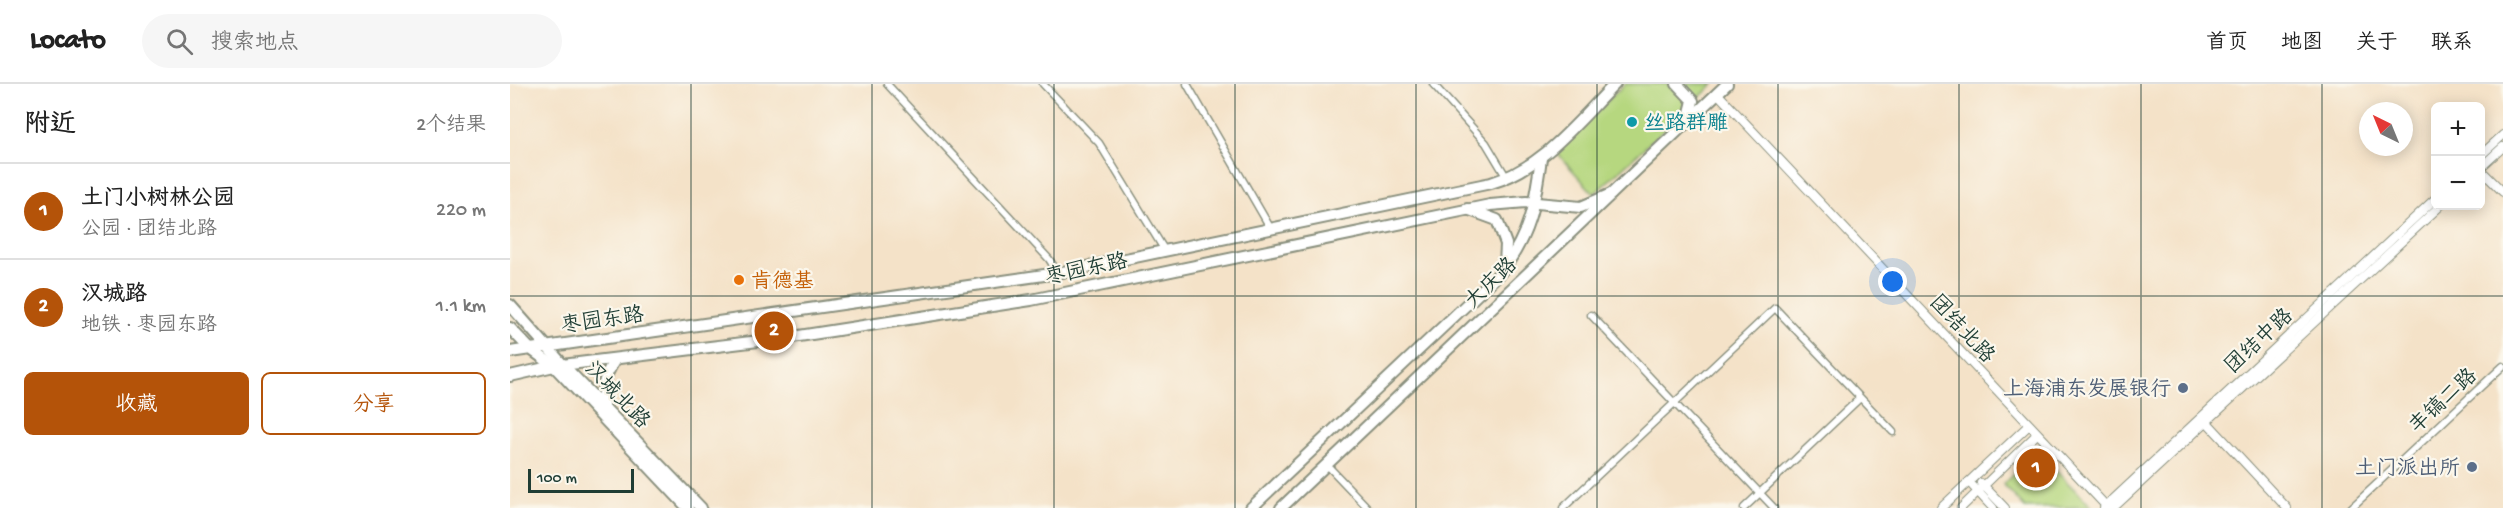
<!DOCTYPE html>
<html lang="zh">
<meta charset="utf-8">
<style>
body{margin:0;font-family:"Gochi Hand","LXGW WenKai TC",sans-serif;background:#f6f6f6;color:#222}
.controls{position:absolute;right:18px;top:18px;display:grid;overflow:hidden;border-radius:9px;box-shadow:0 3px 15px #0003}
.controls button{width:54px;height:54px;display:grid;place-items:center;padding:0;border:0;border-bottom:2px solid #e0e0e0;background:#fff;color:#222;font:30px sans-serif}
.compass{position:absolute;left:1849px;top:18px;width:54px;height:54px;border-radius:50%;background:#fff;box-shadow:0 3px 15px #0003;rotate:317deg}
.scale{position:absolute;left:18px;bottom:15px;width:106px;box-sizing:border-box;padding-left:6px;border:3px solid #1f3d34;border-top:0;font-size:16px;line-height:21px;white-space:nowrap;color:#1f3d34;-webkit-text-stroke:4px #fbf7ec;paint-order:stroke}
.you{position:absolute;left:1383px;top:198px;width:21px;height:21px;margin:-15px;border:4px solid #fff;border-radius:50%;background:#1a73e8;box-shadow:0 0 0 9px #1a73e833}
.badge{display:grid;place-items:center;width:39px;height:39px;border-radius:50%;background:#b45309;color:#fff;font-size:20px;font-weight:700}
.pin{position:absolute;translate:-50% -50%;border:3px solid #fff;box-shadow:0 2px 6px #0006}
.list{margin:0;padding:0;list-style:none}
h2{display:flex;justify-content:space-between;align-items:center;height:78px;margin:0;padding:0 24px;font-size:26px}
h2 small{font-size:20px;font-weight:400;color:#767676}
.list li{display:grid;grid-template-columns:39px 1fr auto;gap:18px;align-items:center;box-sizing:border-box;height:96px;padding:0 24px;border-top:2px solid #e0e0e0}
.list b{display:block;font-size:22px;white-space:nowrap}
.list p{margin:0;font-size:20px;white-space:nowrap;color:#767676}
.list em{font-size:20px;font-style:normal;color:#767676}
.actions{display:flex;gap:12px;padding:18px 24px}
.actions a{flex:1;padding:14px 0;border:2px solid #b45309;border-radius:9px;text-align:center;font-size:21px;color:#b45309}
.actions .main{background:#b45309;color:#fff}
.icon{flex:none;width:33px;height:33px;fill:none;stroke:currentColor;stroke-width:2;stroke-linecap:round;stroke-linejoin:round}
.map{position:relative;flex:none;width:1993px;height:424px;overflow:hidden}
header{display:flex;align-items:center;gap:36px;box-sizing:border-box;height:84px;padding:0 30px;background:#fff;border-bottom:2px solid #e0e0e0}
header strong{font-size:28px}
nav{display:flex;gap:33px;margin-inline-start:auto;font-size:21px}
.search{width:420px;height:54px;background:#f6f6f6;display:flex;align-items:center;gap:15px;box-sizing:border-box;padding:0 21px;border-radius:33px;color:#767676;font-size:22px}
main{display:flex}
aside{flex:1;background:#fff}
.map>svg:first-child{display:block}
.green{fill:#b6d77f;stroke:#6a8a5a;stroke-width:1.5}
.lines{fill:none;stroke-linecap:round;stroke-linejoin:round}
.minor-casing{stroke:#8a907e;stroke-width:9}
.tertiary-casing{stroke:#8a907e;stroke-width:10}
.primary-casing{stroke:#8a907e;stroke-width:14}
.minor{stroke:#fff;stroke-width:6}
.tertiary{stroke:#fff;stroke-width:8}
.primary{stroke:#fff;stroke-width:10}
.grid{fill:none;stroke:#1f3d34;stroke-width:1.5;stroke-opacity:0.55}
.culture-dot{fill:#0f9aa8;stroke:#fbf7ec;stroke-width:2}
.food-dot{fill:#e8710a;stroke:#fbf7ec;stroke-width:2}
.service-dot{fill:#5c6f8a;stroke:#fbf7ec;stroke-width:2}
.labels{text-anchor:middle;stroke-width:4.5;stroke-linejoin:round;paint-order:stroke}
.culture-label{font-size:21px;fill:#0d838f;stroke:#fbf7ec;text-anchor:start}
.street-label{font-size:21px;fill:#1f3d34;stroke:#fbf7ec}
.food-label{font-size:21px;fill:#c56008;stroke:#fbf7ec;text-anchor:start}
.service-label{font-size:21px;fill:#4e5e75;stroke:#fbf7ec;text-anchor:end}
</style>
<header>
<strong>Locato</strong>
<div class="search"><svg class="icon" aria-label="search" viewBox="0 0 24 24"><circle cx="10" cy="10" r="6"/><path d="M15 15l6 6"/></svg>搜索地点</div>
<nav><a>首页</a><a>地图</a><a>关于</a><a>联系</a></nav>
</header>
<main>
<aside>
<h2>附近<small>2个结果</small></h2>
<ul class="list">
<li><span class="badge">1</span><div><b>土门小树林公园</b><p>公园 · 团结北路</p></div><em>220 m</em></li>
<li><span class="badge">2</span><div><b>汉城路</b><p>地铁 · 枣园东路</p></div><em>1.1 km</em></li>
</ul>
<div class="actions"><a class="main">收藏</a><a>分享</a></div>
</aside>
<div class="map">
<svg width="1993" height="424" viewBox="0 0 1993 424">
<rect width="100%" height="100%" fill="#fbf7ec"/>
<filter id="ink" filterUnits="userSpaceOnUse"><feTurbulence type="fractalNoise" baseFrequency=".0167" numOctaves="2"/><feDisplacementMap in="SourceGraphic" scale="12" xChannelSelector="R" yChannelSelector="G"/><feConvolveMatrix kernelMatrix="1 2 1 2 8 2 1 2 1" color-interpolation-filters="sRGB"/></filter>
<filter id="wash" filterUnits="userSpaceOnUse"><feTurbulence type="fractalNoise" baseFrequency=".008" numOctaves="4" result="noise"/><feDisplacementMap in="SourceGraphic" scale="24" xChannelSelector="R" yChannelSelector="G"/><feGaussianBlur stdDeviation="1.35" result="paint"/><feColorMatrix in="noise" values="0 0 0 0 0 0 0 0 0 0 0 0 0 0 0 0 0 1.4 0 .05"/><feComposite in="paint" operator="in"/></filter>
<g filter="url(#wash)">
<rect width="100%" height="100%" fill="#f4e2c8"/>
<g class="green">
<path d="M 1115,0 L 1204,0 L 1084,110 L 1045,67 Z"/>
<path d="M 1527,368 L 1582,423 L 1515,424 L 1493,400 Z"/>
</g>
</g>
<g filter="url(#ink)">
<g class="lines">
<g class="minor-casing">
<g id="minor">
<path d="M 377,0 L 539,175 L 548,189"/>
<path d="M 533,0 L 589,59 L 655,167"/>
<path d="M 677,0 L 761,145"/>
<path d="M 923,0 L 976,59 L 997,94"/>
<path d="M 1081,231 L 1264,424"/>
<path d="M 817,381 L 858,424"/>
<path d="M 1053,424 L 1265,224 L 1383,348"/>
<path d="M 1234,424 L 1350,314"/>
<path d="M 1841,424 L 1993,282"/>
</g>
</g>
<g class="tertiary-casing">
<g id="tertiary">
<path d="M 1207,9 L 1598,424"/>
<path d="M 1970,72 L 1993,51"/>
<path d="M 1970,84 L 1993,63"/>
<path d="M 1970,85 L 1993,108"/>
<path d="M 1695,336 L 1777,424"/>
<path d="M 1459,398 L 1483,424"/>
<path d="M 1471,399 L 1495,424"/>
<path d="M 1431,424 L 1519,341"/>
<path d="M 1451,424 L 1527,350"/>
<path d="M 1594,424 L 1926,114"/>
<path d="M 1603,424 L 1930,122"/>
</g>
</g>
<g class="primary-casing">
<g id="primary">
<path d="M 1167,0 L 1183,17 L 1178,36"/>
<path d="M 957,125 L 987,136 L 996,160 L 995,180"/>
<path d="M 0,221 L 54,282 L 191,424"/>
<path d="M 0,244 L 18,263 L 44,282 L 178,424"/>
<path d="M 0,268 L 548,189 L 981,99 C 1033,84 1068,37 1105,0"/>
<path d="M 0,292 L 44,282 L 289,252 L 521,216 L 980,121 L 1016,118 L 1071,123 L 1101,110"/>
<path d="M 94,324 C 91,305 94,293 104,277"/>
<path d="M 741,424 L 990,189 C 1020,152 1025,119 1031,74"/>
<path d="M 771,424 L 1217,0"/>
</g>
</g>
<use href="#minor" class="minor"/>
<use href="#tertiary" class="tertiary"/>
<use href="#primary" class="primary"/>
</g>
</g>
<path class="grid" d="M 181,0 L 181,424M 362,0 L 362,424M 544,0 L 544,424M 725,0 L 725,424M 906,0 L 906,424M 1087,0 L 1087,424M 1268,0 L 1268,424M 1449,0 L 1449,424M 1631,0 L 1631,424M 1812,0 L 1812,424M 0,212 L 1993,212"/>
<circle class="culture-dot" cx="1122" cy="38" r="6"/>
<circle class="food-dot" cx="229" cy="196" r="6"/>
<g class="service-dot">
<circle cx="1673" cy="304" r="6"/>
<circle cx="1962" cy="383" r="6"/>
</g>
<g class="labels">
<g class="culture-label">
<text x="1134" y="45">丝路群雕</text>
</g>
<g class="street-label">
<text transform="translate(576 184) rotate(-12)" y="7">枣园东路</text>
<text transform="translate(980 198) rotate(-44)" y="7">大庆路</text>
<text transform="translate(92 235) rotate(-8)" y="7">枣园东路</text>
<text transform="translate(1453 244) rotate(47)" y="7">团结北路</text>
<text transform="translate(1748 256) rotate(-43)" y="7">团结中路</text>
<text transform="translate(108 310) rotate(46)" y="7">汉城北路</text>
<text transform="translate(1932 316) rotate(-43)" y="7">丰镐二路</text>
</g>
<g class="food-label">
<text x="241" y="203">肯德基</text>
</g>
<g class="service-label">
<text x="1661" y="311">上海浦东发展银行</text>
<text x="1950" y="390">土门派出所</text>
</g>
</g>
</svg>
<div class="controls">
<button>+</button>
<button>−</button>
</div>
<svg class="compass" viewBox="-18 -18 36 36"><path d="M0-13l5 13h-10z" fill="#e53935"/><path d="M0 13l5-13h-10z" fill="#767676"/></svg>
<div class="scale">100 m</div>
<div class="you"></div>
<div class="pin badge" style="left:1526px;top:384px">1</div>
<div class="pin badge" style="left:264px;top:247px">2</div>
</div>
</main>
